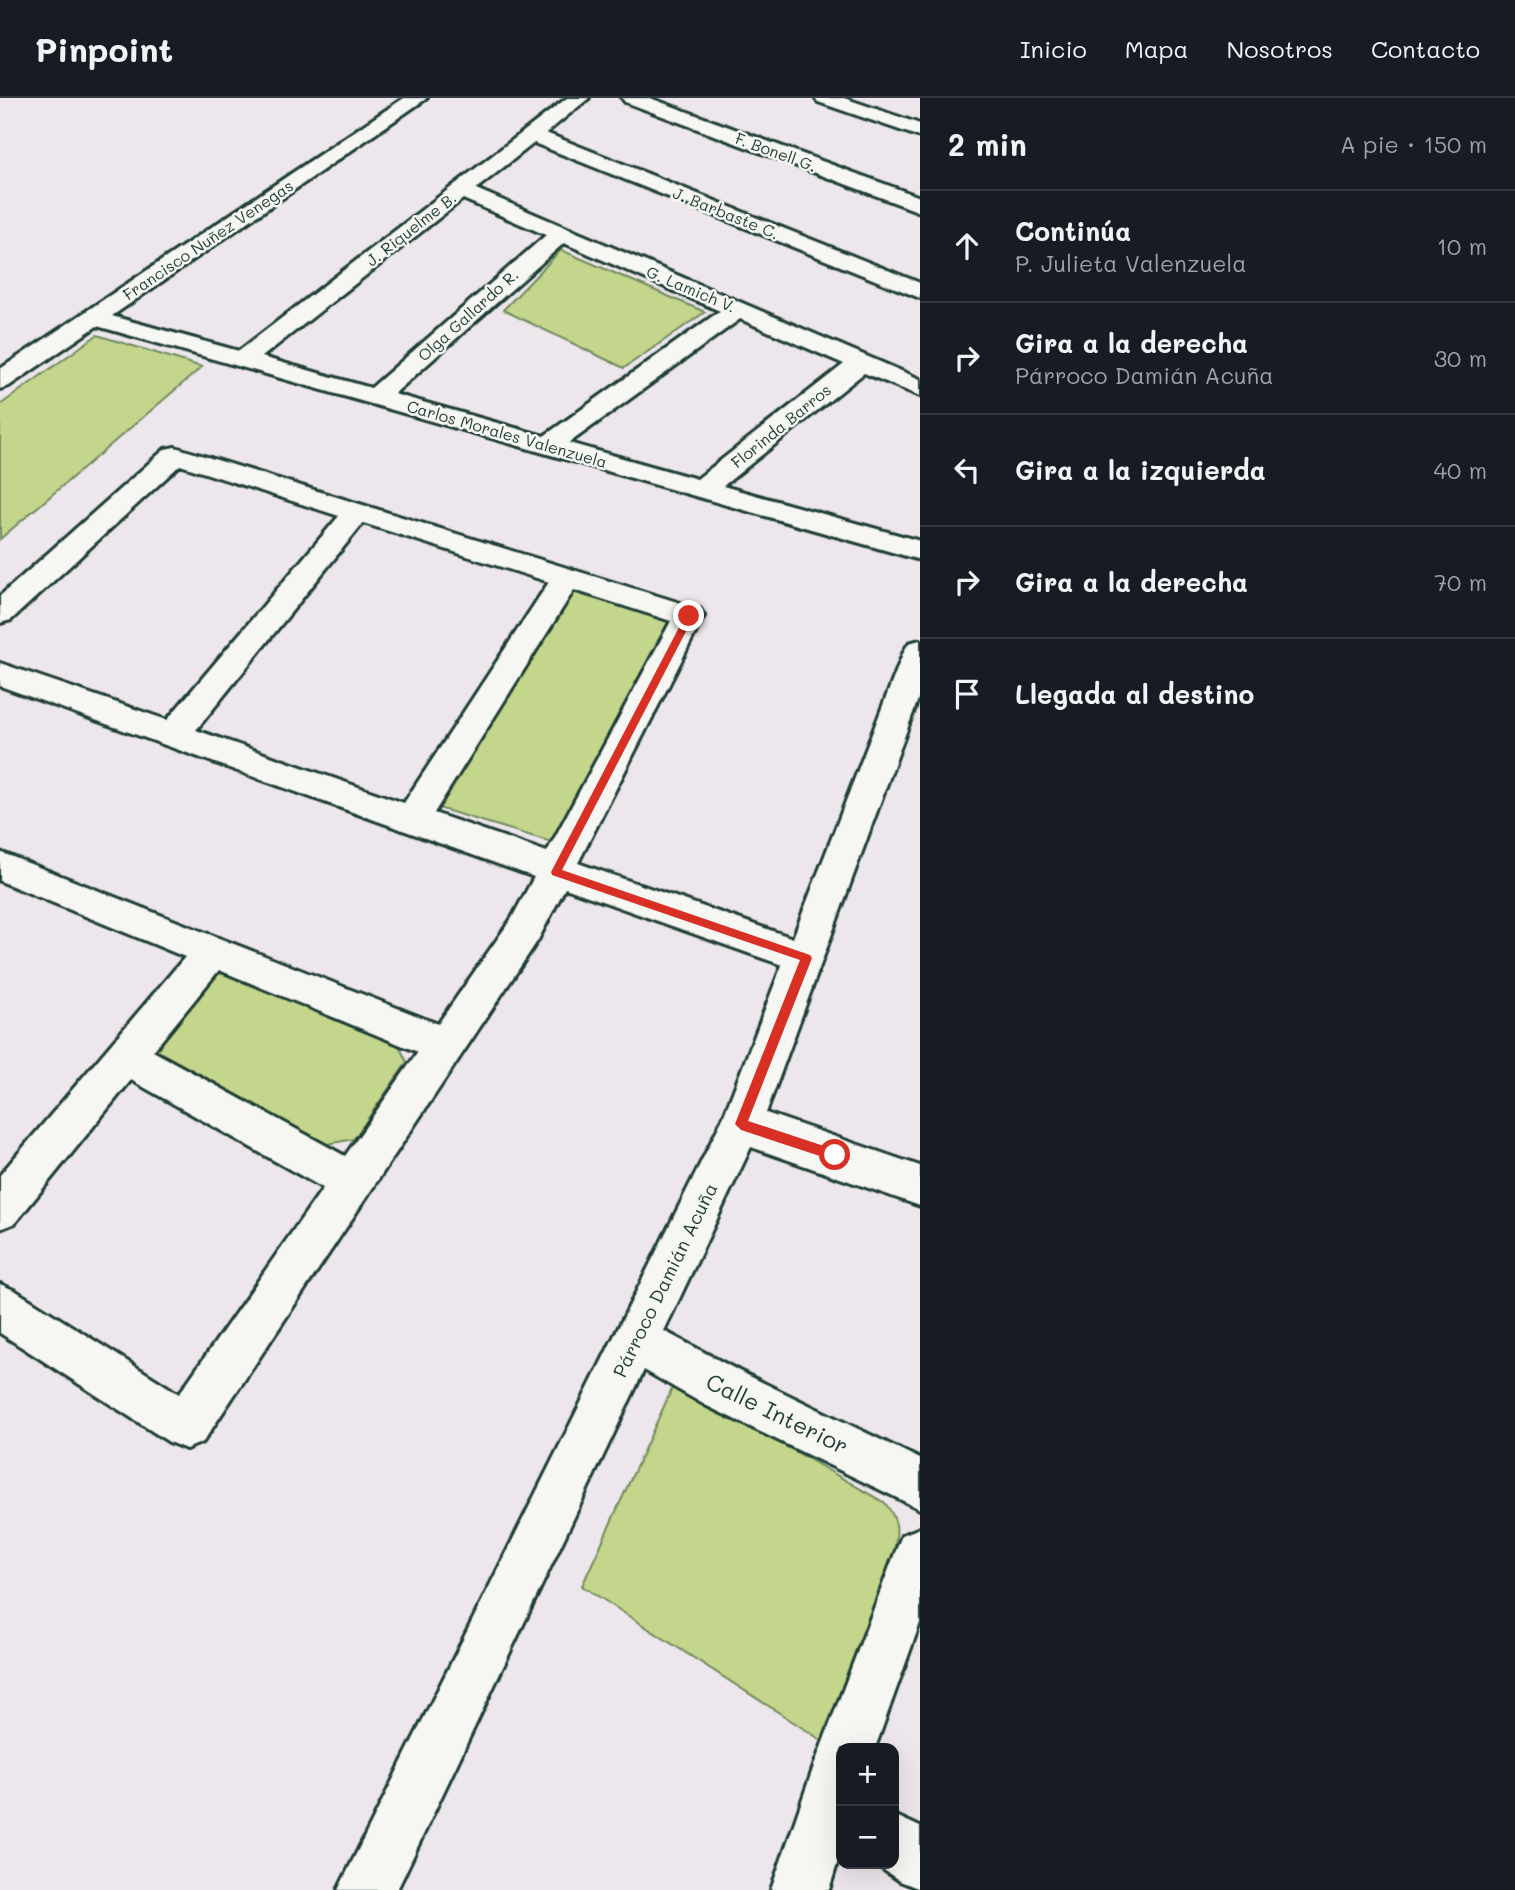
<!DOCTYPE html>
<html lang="es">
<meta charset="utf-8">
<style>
body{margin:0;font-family:Mali,sans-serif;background:#242831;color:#f1f3f6}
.controls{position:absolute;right:21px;bottom:21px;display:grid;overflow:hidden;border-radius:14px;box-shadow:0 7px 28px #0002}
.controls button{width:63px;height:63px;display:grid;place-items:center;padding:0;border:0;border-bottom:2px solid #363941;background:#171b24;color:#f1f3f6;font:35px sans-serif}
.stop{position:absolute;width:21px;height:21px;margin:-16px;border:5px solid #d93025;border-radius:50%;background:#fff}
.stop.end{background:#d93025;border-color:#fff;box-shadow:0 2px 7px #0008}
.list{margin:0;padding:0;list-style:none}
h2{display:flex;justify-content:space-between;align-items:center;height:91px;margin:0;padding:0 28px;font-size:30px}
h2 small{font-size:23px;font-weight:400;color:#9ea1a6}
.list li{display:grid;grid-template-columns:46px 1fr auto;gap:21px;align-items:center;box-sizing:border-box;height:112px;padding:0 28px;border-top:2px solid #363941}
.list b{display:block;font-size:26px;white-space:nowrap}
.list p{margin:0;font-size:23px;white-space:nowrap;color:#9ea1a6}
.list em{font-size:23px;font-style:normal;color:#9ea1a6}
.icon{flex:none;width:38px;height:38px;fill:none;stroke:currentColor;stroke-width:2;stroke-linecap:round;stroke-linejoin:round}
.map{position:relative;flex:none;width:920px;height:1792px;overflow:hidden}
header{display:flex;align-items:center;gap:42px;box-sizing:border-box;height:98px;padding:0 35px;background:#171b24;border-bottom:2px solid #363941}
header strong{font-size:33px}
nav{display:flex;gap:38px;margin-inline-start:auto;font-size:24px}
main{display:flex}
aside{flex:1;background:#171b24}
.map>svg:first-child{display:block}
.green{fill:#c3d68b;stroke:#718a60;stroke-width:2}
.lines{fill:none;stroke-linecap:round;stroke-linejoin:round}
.minor-casing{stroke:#1f3d34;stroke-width:6}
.minor{fill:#f6f6f2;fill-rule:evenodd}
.route{fill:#d93025}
.labels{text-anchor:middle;stroke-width:5;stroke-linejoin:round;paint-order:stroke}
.far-street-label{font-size:16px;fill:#1f3d34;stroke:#f6f6f2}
.street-label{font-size:19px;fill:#1f3d34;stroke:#f6f6f2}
.near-street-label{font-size:23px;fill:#1f3d34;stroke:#f6f6f2}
</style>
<header>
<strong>Pinpoint</strong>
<nav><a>Inicio</a><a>Mapa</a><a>Nosotros</a><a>Contacto</a></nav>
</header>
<main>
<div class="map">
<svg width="920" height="1792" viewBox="0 0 920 1792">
<rect width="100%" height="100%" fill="#ede6ec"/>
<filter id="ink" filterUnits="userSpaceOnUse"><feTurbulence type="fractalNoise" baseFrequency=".0143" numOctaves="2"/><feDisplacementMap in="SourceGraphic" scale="14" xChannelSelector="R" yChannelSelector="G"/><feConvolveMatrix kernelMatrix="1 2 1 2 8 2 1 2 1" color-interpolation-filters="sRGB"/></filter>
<g filter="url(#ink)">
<g class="green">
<path d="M 561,152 L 705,214 L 624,270 L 503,212 Z"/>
<path d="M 97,237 L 202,269 L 0,441 L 0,307 Z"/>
<path d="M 568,493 L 675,523 L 555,745 L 435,709 Z"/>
<path d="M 225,874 L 397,944 L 407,964 L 354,1041 L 322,1047 L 157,959 L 156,947 L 211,879 Z"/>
<path d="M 675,1284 L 885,1405 C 901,1425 897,1436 893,1460 L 826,1645 L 582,1488 Z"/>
</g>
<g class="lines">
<g class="minor-casing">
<g id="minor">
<path d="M 404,0 L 427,0 L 112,218 L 239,253 L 567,0 L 589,0 L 546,35 L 920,185 L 920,200 L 534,45 L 476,91 L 920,281 L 920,298 L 864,275 L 723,388 L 920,443 L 920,462 L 97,228 L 9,288 L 0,291 L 0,271 ZM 463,101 L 546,137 L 371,290 L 262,259 ZM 564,145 L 720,213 L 544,338 L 394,296 ZM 740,221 L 844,266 L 697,381 L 569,345 Z"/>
<path d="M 622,0 L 650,0 L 920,99 L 920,114 L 625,4 Z"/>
<path d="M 815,0 L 844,0 L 920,26 L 920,39 L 818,4 Z"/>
<path d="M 175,349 L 700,511 L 704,518 L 578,765 L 793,840 L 904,553 L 909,545 L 920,542 L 920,596 L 766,1015 L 920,1068 L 920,1108 L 751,1049 L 664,1233 L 739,1273 L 920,1361 L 920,1411 L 705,1307 L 644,1272 L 397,1792 L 338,1792 L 723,1020 L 782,867 L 565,790 L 538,842 L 203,1344 L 186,1351 L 169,1344 L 0,1235 L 0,1186 L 16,1193 L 179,1296 L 323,1090 L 131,982 L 15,1125 L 0,1131 L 0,1077 L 185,859 L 0,783 L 0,754 L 438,926 L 512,820 L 534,779 L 0,588 L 0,565 L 167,622 L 339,418 L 180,367 L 11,522 L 0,525 L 0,498 L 165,351 ZM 363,425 L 549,484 L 404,705 L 196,632 ZM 574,492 L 671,523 L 547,754 L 434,715 ZM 219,872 L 418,954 L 345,1058 L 153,953 Z"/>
<path d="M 920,1430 L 920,1525 L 875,1650 L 841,1650 L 841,1753 L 829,1792 L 771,1792 L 814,1668 L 895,1455 L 902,1437 Z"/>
<path d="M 894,1717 L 920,1729 L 920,1791 L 900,1783 L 875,1766 L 894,1766 Z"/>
</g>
</g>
<use href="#minor" class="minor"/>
</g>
</g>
<path class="route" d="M 689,515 L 694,518 L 562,772 L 810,857 L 812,860 L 748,1023 L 839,1053 L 839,1061 L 835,1063 L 741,1032 L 735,1026 L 800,862 L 552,777 L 551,774 L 685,518 Z"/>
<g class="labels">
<g class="far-street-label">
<text transform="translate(776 54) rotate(20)" y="6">F. Bonell G.</text>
<text transform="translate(726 115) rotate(22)" y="6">J. Barbaste C.</text>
<text transform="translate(411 131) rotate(-38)" y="6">J. Riquelme B.</text>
<text transform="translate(208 142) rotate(-34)" y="6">Francisco Nuñez Venegas</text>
<text transform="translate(691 191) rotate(23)" y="6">G. Lamich V.</text>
<text transform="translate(468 217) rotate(-42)" y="6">Olga Gallardo R.</text>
<text transform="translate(781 328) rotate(-39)" y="6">Florinda Barros</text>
<text transform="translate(507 336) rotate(16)" y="6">Carlos Morales Valenzuela</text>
</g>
<g class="street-label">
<text transform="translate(665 1182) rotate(-64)" y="7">Párroco Damián Acuña</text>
</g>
<g class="near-street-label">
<text transform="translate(777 1316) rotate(26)" y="8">Calle Interior</text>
</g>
</g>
</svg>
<div class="controls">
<button>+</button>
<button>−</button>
</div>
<div class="stop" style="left:835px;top:1057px"></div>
<div class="stop end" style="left:689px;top:518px"></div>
</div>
<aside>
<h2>2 min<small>A pie · 150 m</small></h2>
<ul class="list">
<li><svg class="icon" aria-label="ahead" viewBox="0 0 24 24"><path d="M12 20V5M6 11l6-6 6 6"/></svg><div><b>Continúa</b><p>P. Julieta Valenzuela</p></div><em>10 m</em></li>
<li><svg class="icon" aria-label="right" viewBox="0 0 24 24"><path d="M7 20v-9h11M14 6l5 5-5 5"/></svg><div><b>Gira a la derecha</b><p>Párroco Damián Acuña</p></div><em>30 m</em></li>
<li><svg class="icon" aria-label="left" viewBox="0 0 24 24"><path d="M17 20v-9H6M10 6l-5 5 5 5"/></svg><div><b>Gira a la izquierda</b></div><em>40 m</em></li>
<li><svg class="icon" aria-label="right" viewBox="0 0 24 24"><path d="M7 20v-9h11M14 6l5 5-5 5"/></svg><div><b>Gira a la derecha</b></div><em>70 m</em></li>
<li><svg class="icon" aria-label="arrive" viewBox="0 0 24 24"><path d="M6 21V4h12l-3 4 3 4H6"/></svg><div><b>Llegada al destino</b></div></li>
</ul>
</aside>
</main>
